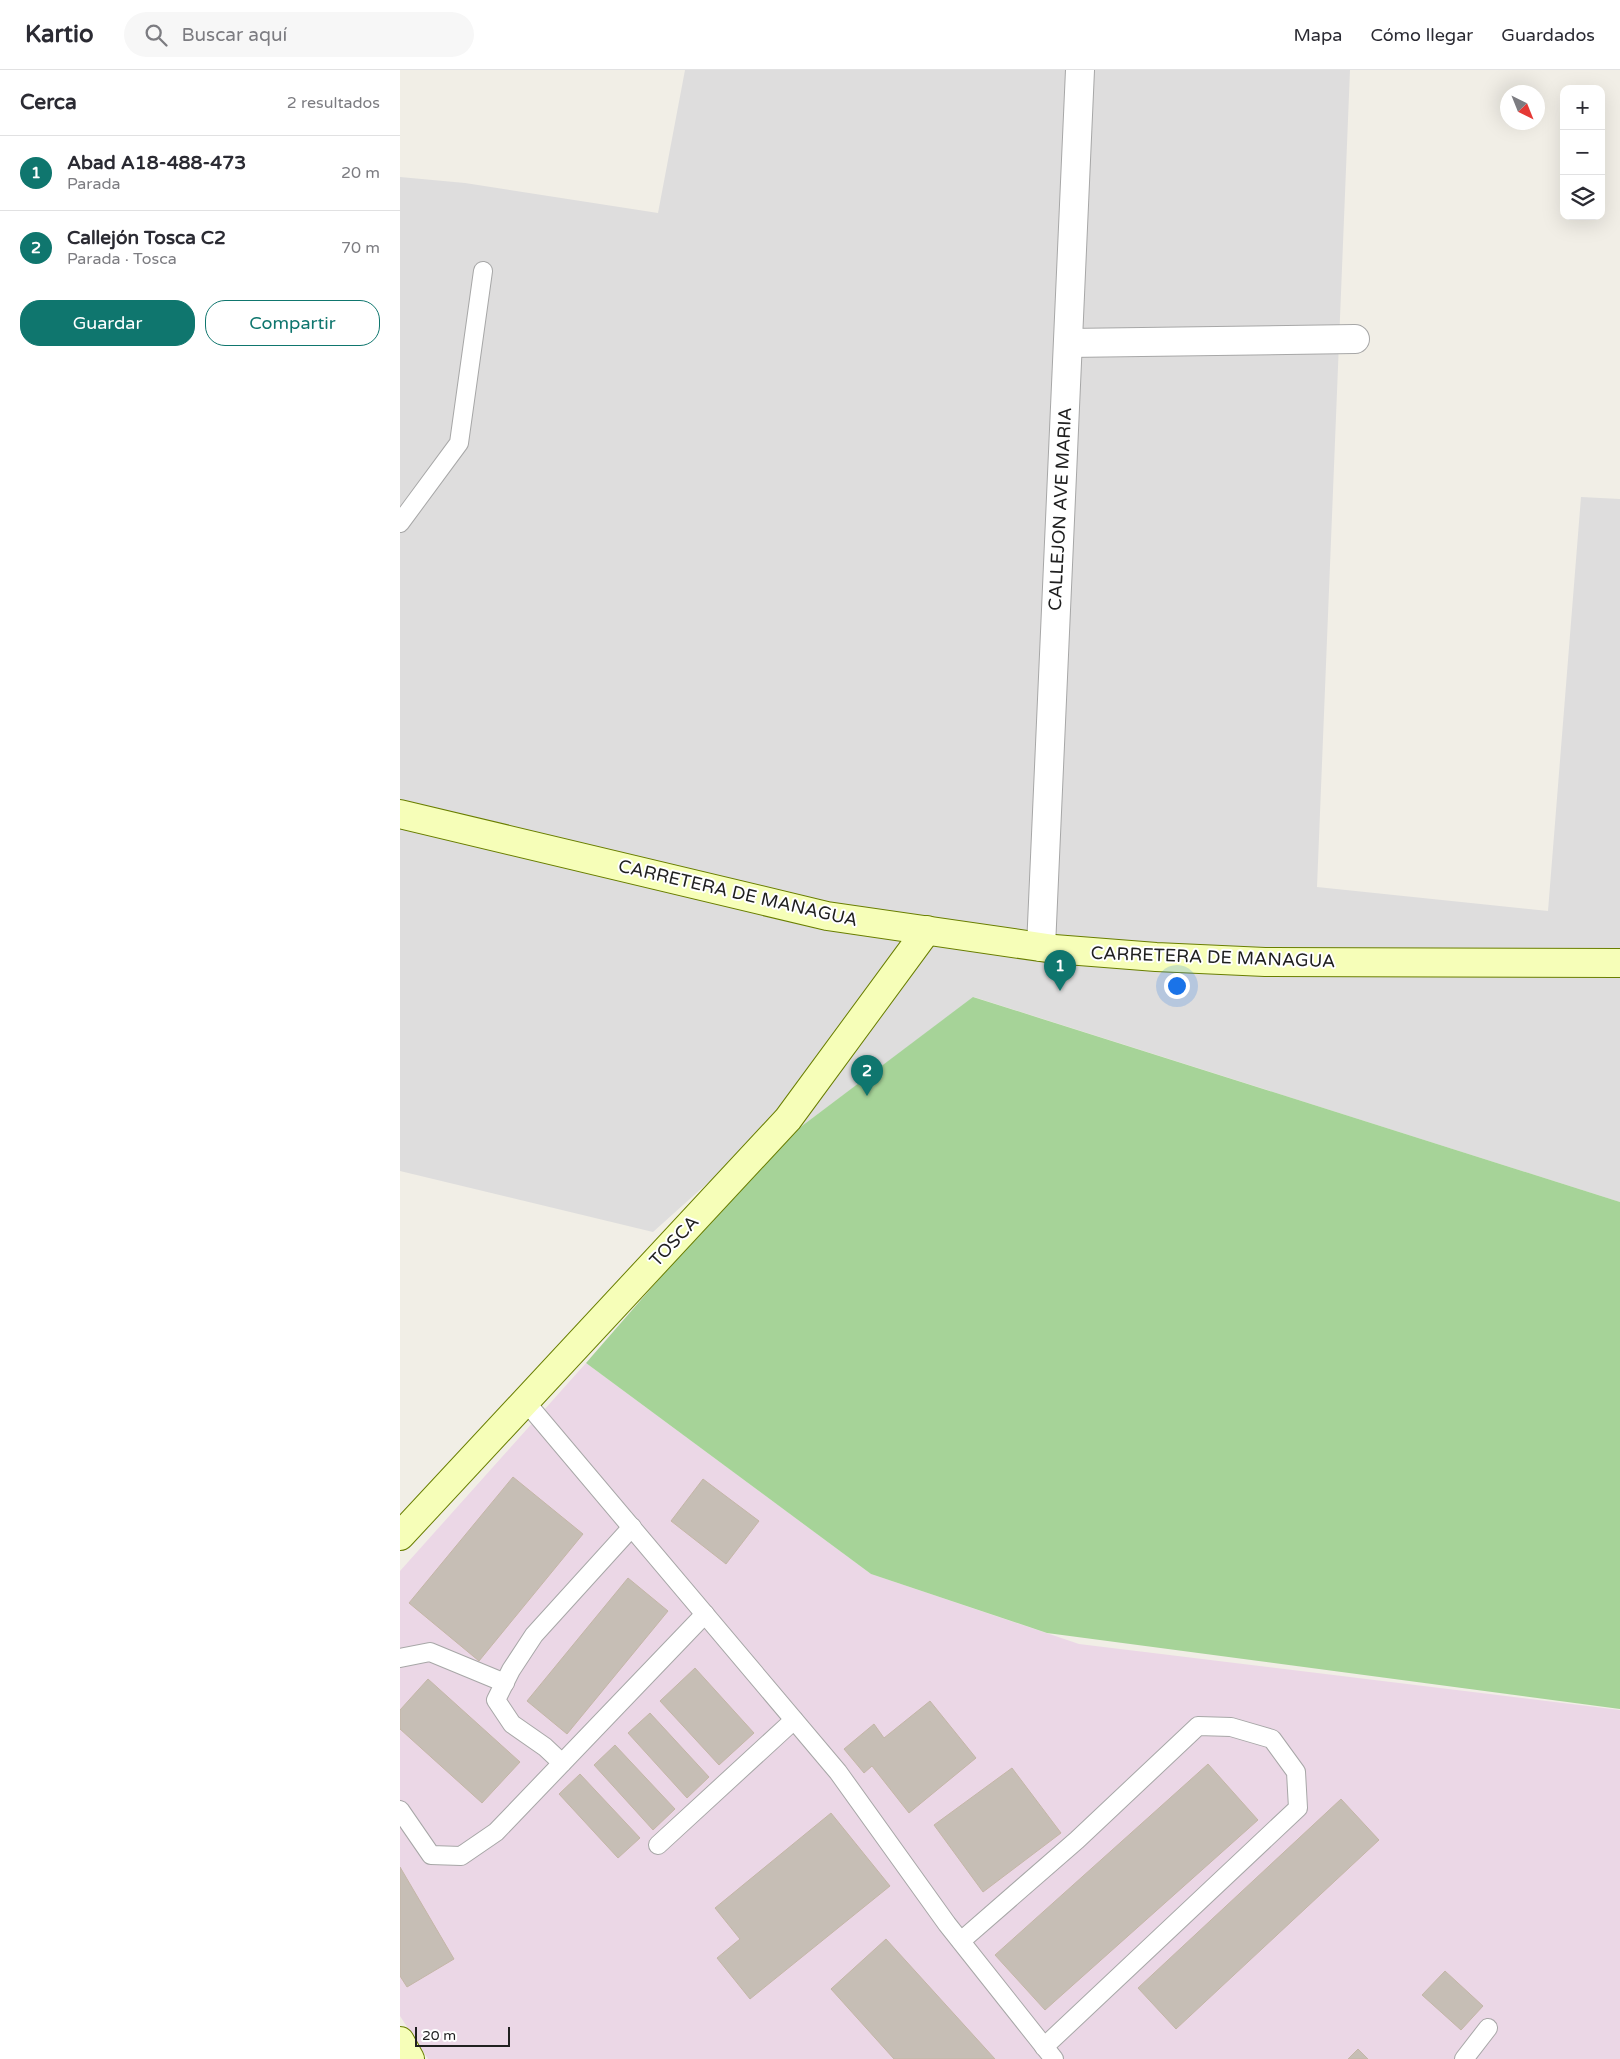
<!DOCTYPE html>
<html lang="es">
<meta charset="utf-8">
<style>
body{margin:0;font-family:"Varela Round",sans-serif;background:#f7f7f7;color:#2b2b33}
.controls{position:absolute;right:15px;top:15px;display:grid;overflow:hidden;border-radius:10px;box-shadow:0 5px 20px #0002}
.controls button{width:45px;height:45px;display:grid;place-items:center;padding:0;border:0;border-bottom:1px solid #e1e1e2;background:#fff;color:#2b2b33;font:25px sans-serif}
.compass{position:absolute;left:1100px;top:15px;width:45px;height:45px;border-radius:50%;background:#fff;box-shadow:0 5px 20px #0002;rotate:137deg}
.scale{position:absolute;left:15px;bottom:12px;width:95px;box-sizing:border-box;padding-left:5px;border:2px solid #202020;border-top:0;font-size:14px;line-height:18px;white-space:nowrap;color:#202020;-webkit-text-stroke:4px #fff;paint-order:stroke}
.you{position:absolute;left:776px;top:915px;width:18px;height:18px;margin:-12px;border:4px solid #fff;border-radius:50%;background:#1a73e8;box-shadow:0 0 0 8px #1a73e833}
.badge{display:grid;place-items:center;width:32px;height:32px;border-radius:50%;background:#0f766e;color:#fff;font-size:16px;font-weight:700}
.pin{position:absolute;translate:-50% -41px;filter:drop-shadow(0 1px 2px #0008)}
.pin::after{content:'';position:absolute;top:26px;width:18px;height:15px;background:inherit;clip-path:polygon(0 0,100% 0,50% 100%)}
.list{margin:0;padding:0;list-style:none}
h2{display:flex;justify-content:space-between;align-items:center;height:65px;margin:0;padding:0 20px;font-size:21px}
h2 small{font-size:16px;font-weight:400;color:#7c7c81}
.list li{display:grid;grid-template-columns:32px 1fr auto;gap:15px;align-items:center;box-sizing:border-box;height:75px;padding:0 20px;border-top:1px solid #e1e1e2}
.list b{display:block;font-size:19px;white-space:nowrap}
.list p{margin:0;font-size:16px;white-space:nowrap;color:#7c7c81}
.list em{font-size:16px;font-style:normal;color:#7c7c81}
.actions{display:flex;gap:10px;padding:15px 20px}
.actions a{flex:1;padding:11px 0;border:1px solid #0f766e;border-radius:20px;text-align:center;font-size:18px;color:#0f766e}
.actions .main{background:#0f766e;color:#fff}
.icon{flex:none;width:28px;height:28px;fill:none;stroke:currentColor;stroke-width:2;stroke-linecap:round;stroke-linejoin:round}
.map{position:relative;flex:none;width:1220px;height:1989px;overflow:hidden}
header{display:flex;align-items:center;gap:30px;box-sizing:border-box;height:70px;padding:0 25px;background:#fff;border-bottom:1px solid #e1e1e2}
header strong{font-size:24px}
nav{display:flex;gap:28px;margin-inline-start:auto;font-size:18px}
.search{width:350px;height:45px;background:#f7f7f7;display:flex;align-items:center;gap:12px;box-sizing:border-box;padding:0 18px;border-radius:28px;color:#7c7c81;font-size:19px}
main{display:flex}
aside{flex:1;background:#fff}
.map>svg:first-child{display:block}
.residential{fill:#dedddd}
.industrial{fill:#ebd7e6}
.forest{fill:#a6d398}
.building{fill:#c6beb5;stroke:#c4b6a7}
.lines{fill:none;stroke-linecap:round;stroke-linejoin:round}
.lane-casing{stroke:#a7a7a7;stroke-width:20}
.street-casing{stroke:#a7a7a7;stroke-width:30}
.secondary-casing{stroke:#697e00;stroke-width:30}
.lane{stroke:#fff;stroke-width:18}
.street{stroke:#fff;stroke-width:28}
.secondary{stroke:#f6feb8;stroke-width:28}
.labels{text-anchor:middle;stroke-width:4;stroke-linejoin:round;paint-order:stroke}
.street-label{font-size:18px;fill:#202020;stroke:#fff}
</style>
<header>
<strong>Kartio</strong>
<div class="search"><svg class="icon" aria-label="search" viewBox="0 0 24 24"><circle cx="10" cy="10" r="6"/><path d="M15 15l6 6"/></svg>Buscar aquí</div>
<nav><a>Mapa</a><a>Cómo llegar</a><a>Guardados</a></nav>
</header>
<main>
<aside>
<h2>Cerca<small>2 resultados</small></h2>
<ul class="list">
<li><span class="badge">1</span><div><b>Abad A18-488-473</b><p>Parada</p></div><em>20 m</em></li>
<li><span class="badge">2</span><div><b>Callejón Tosca C2</b><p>Parada · Tosca</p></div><em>70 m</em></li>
</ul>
<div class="actions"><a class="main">Guardar</a><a>Compartir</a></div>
</aside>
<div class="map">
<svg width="1220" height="1989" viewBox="0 0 1220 1989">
<rect width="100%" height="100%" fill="#f1eee6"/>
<path class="residential" d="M 285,0 L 950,0 L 917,817 L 1148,841 L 1181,427 L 1220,429 L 1220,1132 L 574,927 L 374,1077 L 351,1074 L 253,1162 L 0,1101 L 0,107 L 65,113 L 258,143 Z"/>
<path class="industrial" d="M 186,1293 L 471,1504 L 679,1574 L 1220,1640 L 1220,1989 L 28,1989 L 0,1946 L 0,1501 Z"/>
<path class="forest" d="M 573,927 L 1220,1132 L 1220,1639 L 647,1563 L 471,1504 L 186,1293 L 374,1077 Z"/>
<g class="building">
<path d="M 113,1407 L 183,1464 L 79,1591 L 9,1533 Z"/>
<path d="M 303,1409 L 359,1451 L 326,1494 L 271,1451 Z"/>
<path d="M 228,1508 L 268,1541 L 167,1664 L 127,1631 Z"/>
<path d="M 295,1598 L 354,1663 L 319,1695 L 260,1631 Z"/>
<path d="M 28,1609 L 120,1692 L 82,1733 L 0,1659 L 0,1640 Z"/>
<path d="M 530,1631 L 576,1688 L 509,1743 L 472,1696 L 464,1703 L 444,1679 L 474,1654 L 484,1668 Z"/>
<path d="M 250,1643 L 309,1707 L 287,1728 L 228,1663 Z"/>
<path d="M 215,1675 L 275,1739 L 253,1760 L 194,1695 Z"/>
<path d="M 808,1694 L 858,1750 L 645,1940 L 595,1885 Z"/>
<path d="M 612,1698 L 661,1763 L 583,1822 L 534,1755 Z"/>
<path d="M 180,1704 L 240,1768 L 218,1788 L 159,1724 Z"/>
<path d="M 941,1729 L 979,1770 L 776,1959 L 738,1918 Z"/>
<path d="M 431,1743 L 490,1816 L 350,1929 L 317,1888 L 340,1869 L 315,1838 Z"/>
<path d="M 0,1797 L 54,1889 L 7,1917 L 0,1906 Z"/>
<path d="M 486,1869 L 595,1989 L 494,1989 L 431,1919 Z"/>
<path d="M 1045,1901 L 1083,1936 L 1061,1960 L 1022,1925 Z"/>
<path d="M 958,1979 L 968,1989 L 948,1989 Z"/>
</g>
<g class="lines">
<g class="lane-casing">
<g id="lane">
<path d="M 0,453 L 59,373 L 83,201"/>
<path d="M 125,1331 L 438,1702 L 547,1854 L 654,1989"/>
<path d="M 0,1588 L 30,1582 L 105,1613"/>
<path d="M 162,1693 L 145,1677 L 112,1654 L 96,1630 L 111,1600 L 134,1565 L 232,1457"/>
<path d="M 0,1740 L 31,1785 L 61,1786 L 96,1762 L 305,1544"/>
<path d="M 258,1775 L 394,1650"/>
<path d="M 561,1871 L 677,1770 L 798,1656 L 831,1657 L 872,1669 L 896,1702 L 898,1738 L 644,1977"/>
<path d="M 1064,1989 L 1088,1958"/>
</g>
</g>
<g class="street-casing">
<g id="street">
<path d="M 668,273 L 955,269"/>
<path d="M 641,877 L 680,0"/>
</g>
</g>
<g class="secondary-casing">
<g id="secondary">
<path d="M 0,744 L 427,846 L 654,879 L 756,887 L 865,892 L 1220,893"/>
<path d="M 0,1466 L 388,1049 L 527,860"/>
<path d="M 0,1971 L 10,1989"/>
</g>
</g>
<use href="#lane" class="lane"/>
<use href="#street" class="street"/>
<use href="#secondary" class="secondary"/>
</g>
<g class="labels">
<g class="street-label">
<text transform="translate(660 439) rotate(-87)" y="6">CALLEJON AVE MARIA</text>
<text transform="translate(338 823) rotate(13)" y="6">CARRETERA DE MANAGUA</text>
<text transform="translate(813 887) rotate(2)" y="6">CARRETERA DE MANAGUA</text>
<text transform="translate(274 1171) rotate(-47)" y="6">TOSCA</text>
</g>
</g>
</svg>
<div class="controls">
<button>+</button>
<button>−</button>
<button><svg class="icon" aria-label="layers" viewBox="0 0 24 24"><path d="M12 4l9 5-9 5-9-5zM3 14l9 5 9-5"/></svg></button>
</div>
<svg class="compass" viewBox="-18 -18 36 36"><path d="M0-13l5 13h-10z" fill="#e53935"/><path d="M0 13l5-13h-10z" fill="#7c7c81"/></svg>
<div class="scale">20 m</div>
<div class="you"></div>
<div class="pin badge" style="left:660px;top:921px">1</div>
<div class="pin badge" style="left:467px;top:1026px">2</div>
</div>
</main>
